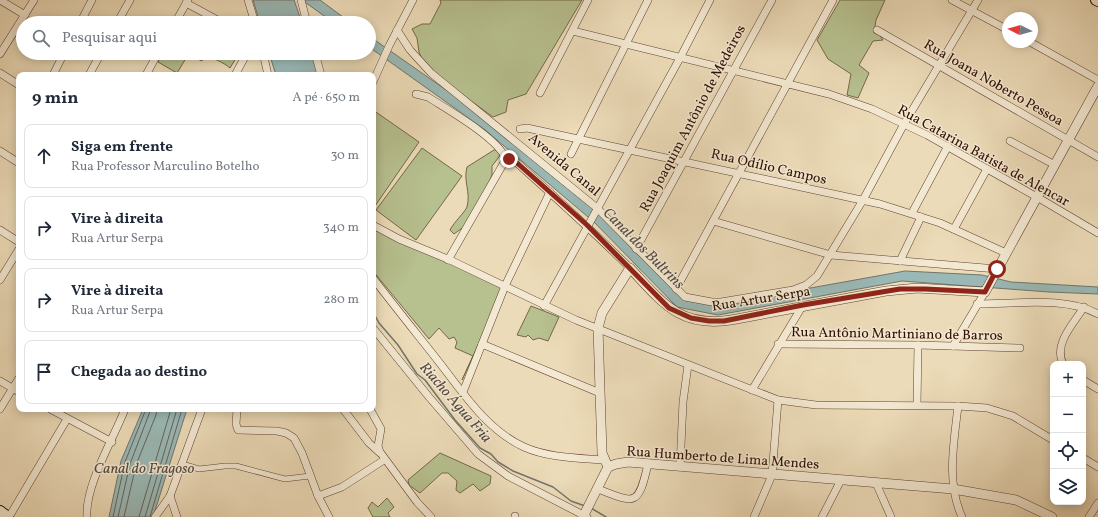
<!DOCTYPE html>
<html lang="pt">
<meta charset="utf-8">
<style>
body{margin:0;font-family:Vollkorn,serif;background:#f6f6f7;color:#1f2937}
.controls{position:absolute;right:12px;bottom:12px;display:grid;overflow:hidden;border-radius:8px;box-shadow:0 2px 10px #0003}
.controls button{width:36px;height:36px;display:grid;place-items:center;padding:0;border:0;border-bottom:1px solid #e0e1e3;background:#fff;color:#1f2937;font:20px sans-serif}
.compass{position:absolute;left:1002px;top:12px;width:36px;height:36px;border-radius:50%;background:#fff;box-shadow:0 2px 10px #0003;rotate:275deg}
.stop{position:absolute;width:12px;height:12px;margin:-9px;border:3px solid #8f2418;border-radius:50%;background:#fff}
.stop.end{background:#8f2418;border-color:#fff;box-shadow:0 1px 4px #0008}
.list{margin:0;padding:0;list-style:none}
h2{display:flex;justify-content:space-between;align-items:center;height:52px;margin:0;padding:0 16px;font-size:17px}
h2 small{font-size:13px;font-weight:400;color:#747a83}
.list li{display:grid;grid-template-columns:26px 1fr auto;gap:12px;align-items:center;box-sizing:border-box;height:64px;margin:0 8px 8px;padding:0 8px;border:1px solid #e0e1e3;border-radius:8px}
.list b{display:block;font-size:15px;white-space:nowrap}
.list p{margin:0;font-size:13px;white-space:nowrap;color:#747a83}
.list em{font-size:13px;font-style:normal;color:#747a83}
.icon{flex:none;width:22px;height:22px;fill:none;stroke:currentColor;stroke-width:2;stroke-linecap:round;stroke-linejoin:round}
.map{position:relative;flex:none;width:1098px;height:517px;overflow:hidden}
.search{position:absolute;background:#fff;box-shadow:0 2px 10px #0003;left:16px;top:16px;width:360px;height:44px;display:flex;align-items:center;gap:10px;box-sizing:border-box;padding:0 14px;border-radius:22px;color:#747a83;font-size:15px}
.panel{position:absolute;background:#fff;box-shadow:0 2px 10px #0003;left:16px;top:72px;width:360px;height:340px;border-radius:8px}
.map>svg:first-child{display:block}
.green{fill:#b7c08f;stroke:#746848}
.water{fill:#9ab9b6;stroke:#70756e}
.lines{fill:none;stroke-linecap:round;stroke-linejoin:round}
.shore{stroke:#65645c;stroke-width:1}
.stream{stroke:#70756e;stroke-width:1.5}
.pedestrian-casing{stroke:#5f4230;stroke-width:6}
.minor-casing{stroke:#5f4230;stroke-width:8}
.tertiary-casing{stroke:#5f4230;stroke-width:10}
.secondary-casing{stroke:#300f02;stroke-width:12}
.pedestrian{stroke:#f3e8d1;stroke-width:5}
.minor{stroke:#f3e8d1;stroke-width:7}
.tertiary{stroke:#f3e8d1;stroke-width:9}
.secondary{stroke:#f3e8d1;stroke-width:10}
.route{stroke:#8f2418;stroke-width:5}
.labels{text-anchor:middle;stroke-width:3;stroke-linejoin:round;paint-order:stroke}
.street-label{font-size:14px;fill:#300f02;stroke:#f3e8d1}
.water-label{font-size:15px;font-style:italic;fill:#554a41;stroke:#f3e8d1}
</style>
<div class="map">
<svg width="1098" height="517" viewBox="0 0 1098 517">
<rect width="100%" height="100%" fill="#ecdbb8"/>
<filter id="stains"><feTurbulence type="fractalNoise" baseFrequency=".005" numOctaves="4"/><feColorMatrix values="0 0 0 0 .2 0 0 0 0 .09 0 0 0 0 .02 0 0 0 .5 -.17"/></filter>
<radialGradient id="worn" r=".72"><stop offset=".6" stop-color="#630" stop-opacity="0"/><stop offset="1" stop-color="#630" stop-opacity=".3"/></radialGradient>
<g class="green">
<path d="M 440,0 L 582,0 L 526,94 L 508,100 L 506,112 L 493,117 L 426,68 L 419,52 L 417,38 L 412,29 L 422,24 L 430,24 L 441,3 Z"/>
<path d="M 840,0 L 885,0 L 876,20 L 874,33 L 879,34 L 883,40 L 873,41 L 859,65 L 869,73 L 858,98 L 847,95 L 851,74 L 828,59 L 817,40 Z"/>
<path d="M 163,53 L 239,53 L 230,68 C 223,62 213,58 204,56 L 202,61 L 188,55 L 177,73 L 158,62 Z"/>
<path d="M 373,110 L 419,142 L 373,209 Z"/>
<path d="M 422,148 L 462,176 L 416,240 L 376,210 Z"/>
<path d="M 494,150 L 498,150 L 502,153 L 492,166 L 492,175 L 479,206 L 469,223 L 454,234 L 450,230 C 454,222 465,212 467,207 C 471,191 463,182 467,167 Z"/>
<path d="M 377,230 L 505,286 L 462,380 L 473,356 L 455,348 L 457,342 L 454,337 L 449,339 L 439,328 L 429,339 L 373,271 L 373,235 Z"/>
<path d="M 531,306 L 559,317 L 548,341 L 539,338 L 533,340 L 528,335 L 526,337 L 517,335 Z"/>
<path d="M 440,453 L 491,476 L 490,484 L 480,491 L 473,484 L 460,493 L 456,490 L 457,481 L 448,473 L 442,473 L 420,493 L 409,485 L 408,480 Z"/>
<path d="M 387,498 L 394,507 L 388,513 L 390,517 L 373,517 L 368,508 L 372,502 L 378,507 Z"/>
</g>
<g class="water">
<path d="M 253,0 L 294,0 L 302,23 L 260,23 Z"/>
<path d="M 302,0 L 320,0 L 351,23 L 334,23 Z"/>
<path d="M 369,36 L 479,113 L 599,213 L 682,298 L 716,305 L 905,271 L 982,275 L 1011,282 L 1098,287 L 1098,294 L 1049,292 L 902,281 L 718,315 L 677,307 L 594,222 L 484,129 L 369,47 Z"/>
<path d="M 269,53 L 312,53 L 319,75 L 276,75 Z"/>
<path d="M 143,409 L 187,409 L 153,517 L 109,517 L 121,461 Z"/>
</g>
<g class="lines">
<g class="shore">
<path d="M 113,517 L 125,462 L 146,409"/>
<path d="M 118,517 L 130,464 L 151,409"/>
<path d="M 124,517 L 136,465 L 156,415 L 157,409"/>
<path d="M 139,517 L 171,409"/>
<path d="M 145,517 L 177,409"/>
<path d="M 150,517 L 182,409"/>
</g>
<g class="stream">
<path d="M 373,312 L 379,323 L 398,345 L 417,374 L 425,380 L 455,420 L 480,448 L 491,454 L 498,462 L 513,471 L 553,487 L 571,501 L 585,506"/>
<path d="M 591,508 L 606,517"/>
</g>
<g class="pedestrian-casing">
<path id="pedestrian" d="M 182,464 L 199,469 L 225,466 L 236,466 L 285,479 L 310,476"/>
</g>
<g class="minor-casing">
<g id="minor">
<path d="M 0,0 L 25,15"/>
<path d="M 248,0 L 255,23"/>
<path d="M 301,0 L 307,23"/>
<path d="M 952,0 L 1008,30"/>
<path d="M 186,3 L 223,23"/>
<path d="M 80,23 L 92,0"/>
<path d="M 117,23 L 130,0"/>
<path d="M 175,23 L 188,0"/>
<path d="M 397,30 L 410,50 L 431,73 L 597,208 L 685,297 L 712,302 L 721,302 L 793,290 L 806,285 L 817,276 L 863,200 L 904,124 L 978,0"/>
<path d="M 877,30 L 1098,157"/>
<path d="M 573,31 L 829,94 L 872,109 L 927,135 L 1037,197 L 1098,233"/>
<path d="M 1030,42 L 1098,80"/>
<path d="M 263,53 L 268,75"/>
<path d="M 315,53 L 321,75"/>
<path d="M 0,54 L 34,0"/>
<path d="M 0,73 L 19,85"/>
<path d="M 53,75 L 64,53"/>
<path d="M 89,75 L 101,53"/>
<path d="M 146,75 L 158,53"/>
<path d="M 235,75 L 247,53"/>
<path d="M 373,82 L 389,46 L 413,0"/>
<path d="M 540,93 L 588,0"/>
<path d="M 416,94 L 428,97 C 448,110 498,138 506,159"/>
<path d="M 520,129 L 527,128 L 880,204 L 940,223 L 1006,253"/>
<path d="M 1010,141 L 1055,165"/>
<path d="M 0,151 L 19,163"/>
<path d="M 571,154 L 648,0"/>
<path d="M 506,159 L 512,159 L 516,162 C 555,197 593,231 630,268"/>
<path d="M 912,213 L 948,146"/>
<path d="M 713,221 L 831,255 L 997,269"/>
<path d="M 373,225 L 399,239 L 450,260 L 576,320 L 778,400 L 816,405 L 958,406 L 987,408 L 1013,416 L 1053,440"/>
<path d="M 954,229 L 987,169"/>
<path d="M 0,230 L 19,242"/>
<path d="M 636,249 L 772,0"/>
<path d="M 448,260 L 506,159"/>
<path d="M 900,261 L 921,217"/>
<path d="M 373,278 C 395,307 417,334 439,362 C 463,393 487,430 524,447 C 549,458 578,458 605,460"/>
<path d="M 0,280 L 19,249"/>
<path d="M 676,289 L 833,0"/>
<path d="M 977,304 C 1014,304 1066,296 1098,314"/>
<path d="M 544,306 L 680,58 L 710,0"/>
<path d="M 373,328 L 429,397 L 478,454 L 508,476 L 587,517"/>
<path d="M 482,344 L 600,393"/>
<path d="M 778,344 L 918,345 L 1020,348"/>
<path d="M 953,346 L 985,292"/>
<path d="M 1063,364 C 1053,344 1074,323 1084,307"/>
<path d="M 1083,380 L 1098,389"/>
<path d="M 0,381 L 19,392"/>
<path d="M 752,390 L 803,305"/>
<path d="M 463,392 L 505,286 L 550,192"/>
<path d="M 917,405 L 918,345"/>
<path d="M 958,406 C 954,443 946,482 962,517"/>
<path d="M 0,409 L 19,378"/>
<path d="M 50,409 L 112,442"/>
<path d="M 237,409 L 236,424 L 238,430 L 277,431 L 286,433 L 294,438 L 302,453 L 318,496 L 329,517"/>
<path d="M 343,409 L 369,443 L 380,453"/>
<path d="M 370,409 L 381,429 L 378,446 L 380,452 L 417,502 L 431,517"/>
<path d="M 1083,458 L 1098,467"/>
<path d="M 680,467 L 683,402 L 688,365"/>
<path d="M 876,483 L 891,517"/>
<path d="M 598,489 C 635,503 638,508 648,464"/>
<path d="M 170,496 L 177,517"/>
<path d="M 318,496 L 342,487 L 384,460"/>
<path d="M 9,517 L 67,419"/>
<path d="M 87,517 C 85,485 113,440 125,409"/>
<path d="M 155,517 L 170,496 L 202,409"/>
<path d="M 515,517 L 515,516"/>
<path d="M 754,517 L 772,475 L 778,400"/>
<path d="M 822,517 L 841,480"/>
<path d="M 1089,517 L 1098,503"/>
</g>
</g>
<g class="tertiary-casing">
<g id="tertiary">
<path d="M 608,467 L 602,453 L 598,328 L 602,313 L 630,268 C 662,302 679,328 731,320 L 886,291 L 917,288 L 985,292 L 1098,86"/>
<path d="M 608,467 L 616,464 L 628,462 L 953,489 L 1016,500 L 1052,517"/>
<path d="M 583,517 L 608,467"/>
</g>
</g>
<g class="secondary-casing">
<g id="secondary">
<path d="M 1096,0 L 1098,1"/>
<path d="M 0,511 L 8,517"/>
</g>
</g>
<use href="#pedestrian" class="pedestrian"/>
<use href="#minor" class="minor"/>
<use href="#tertiary" class="tertiary"/>
<use href="#secondary" class="secondary"/>
</g>
<g class="lines">
<path class="route" d="M 509,159 L 516,162 L 587,225 L 669,308 L 691,318 L 709,321 L 724,321 L 803,305 L 900,289 L 925,289 L 985,292 L 997,269"/>
</g>
<g class="labels">
<g class="street-label">
<text transform="translate(994 82) rotate(30)" y="5">Rua Joana Noberto Pessoa</text>
<text transform="translate(692 118) rotate(-62)" y="5">Rua Joaquim Antônio de Medeiros</text>
<text transform="translate(984 155) rotate(29)" y="5">Rua Catarina Batista de Alencar</text>
<text transform="translate(565 164) rotate(40)" y="5">Avenida Canal</text>
<text transform="translate(769 166) rotate(13)" y="5">Rua Odílio Campos</text>
<text transform="translate(761 298) rotate(-9)" y="5">Rua Artur Serpa</text>
<text transform="translate(897 333) rotate(1)" y="5">Rua Antônio Martiniano de Barros</text>
<text transform="translate(723 457) rotate(4)" y="5">Rua Humberto de Lima Mendes</text>
</g>
<g class="water-label">
<text transform="translate(644 248) rotate(45)" y="5">Canal dos Bultrins</text>
<text transform="translate(456 402) rotate(49)" y="5">Riacho Água Fria</text>
<text x="144" y="473">Canal do Fragoso</text>
</g>
</g>
<rect width="100%" height="100%" filter="url(#stains)"/>
<rect width="100%" height="100%" fill="url(#worn)"/>
</svg>
<div class="controls">
<button>+</button>
<button>−</button>
<button><svg class="icon" aria-label="locate" viewBox="0 0 24 24"><circle cx="12" cy="12" r="6"/><path d="M12 2v4M12 18v4M2 12h4M18 12h4"/></svg></button>
<button><svg class="icon" aria-label="layers" viewBox="0 0 24 24"><path d="M12 4l9 5-9 5-9-5zM3 14l9 5 9-5"/></svg></button>
</div>
<svg class="compass" viewBox="-18 -18 36 36"><path d="M0-13l5 13h-10z" fill="#e53935"/><path d="M0 13l5-13h-10z" fill="#747a83"/></svg>
<div class="stop" style="left:997px;top:269px"></div>
<div class="stop end" style="left:509px;top:159px"></div>
<div class="search"><svg class="icon" aria-label="search" viewBox="0 0 24 24"><circle cx="10" cy="10" r="6"/><path d="M15 15l6 6"/></svg>Pesquisar aqui</div>
<section class="panel">
<h2>9 min<small>A pé · 650 m</small></h2>
<ul class="list">
<li><svg class="icon" aria-label="ahead" viewBox="0 0 24 24"><path d="M12 20V5M6 11l6-6 6 6"/></svg><div><b>Siga em frente</b><p>Rua Professor Marculino Botelho</p></div><em>30 m</em></li>
<li><svg class="icon" aria-label="right" viewBox="0 0 24 24"><path d="M7 20v-9h11M14 6l5 5-5 5"/></svg><div><b>Vire à direita</b><p>Rua Artur Serpa</p></div><em>340 m</em></li>
<li><svg class="icon" aria-label="right" viewBox="0 0 24 24"><path d="M7 20v-9h11M14 6l5 5-5 5"/></svg><div><b>Vire à direita</b><p>Rua Artur Serpa</p></div><em>280 m</em></li>
<li><svg class="icon" aria-label="arrive" viewBox="0 0 24 24"><path d="M6 21V4h12l-3 4 3 4H6"/></svg><div><b>Chegada ao destino</b></div></li>
</ul>
</section>
</div>
